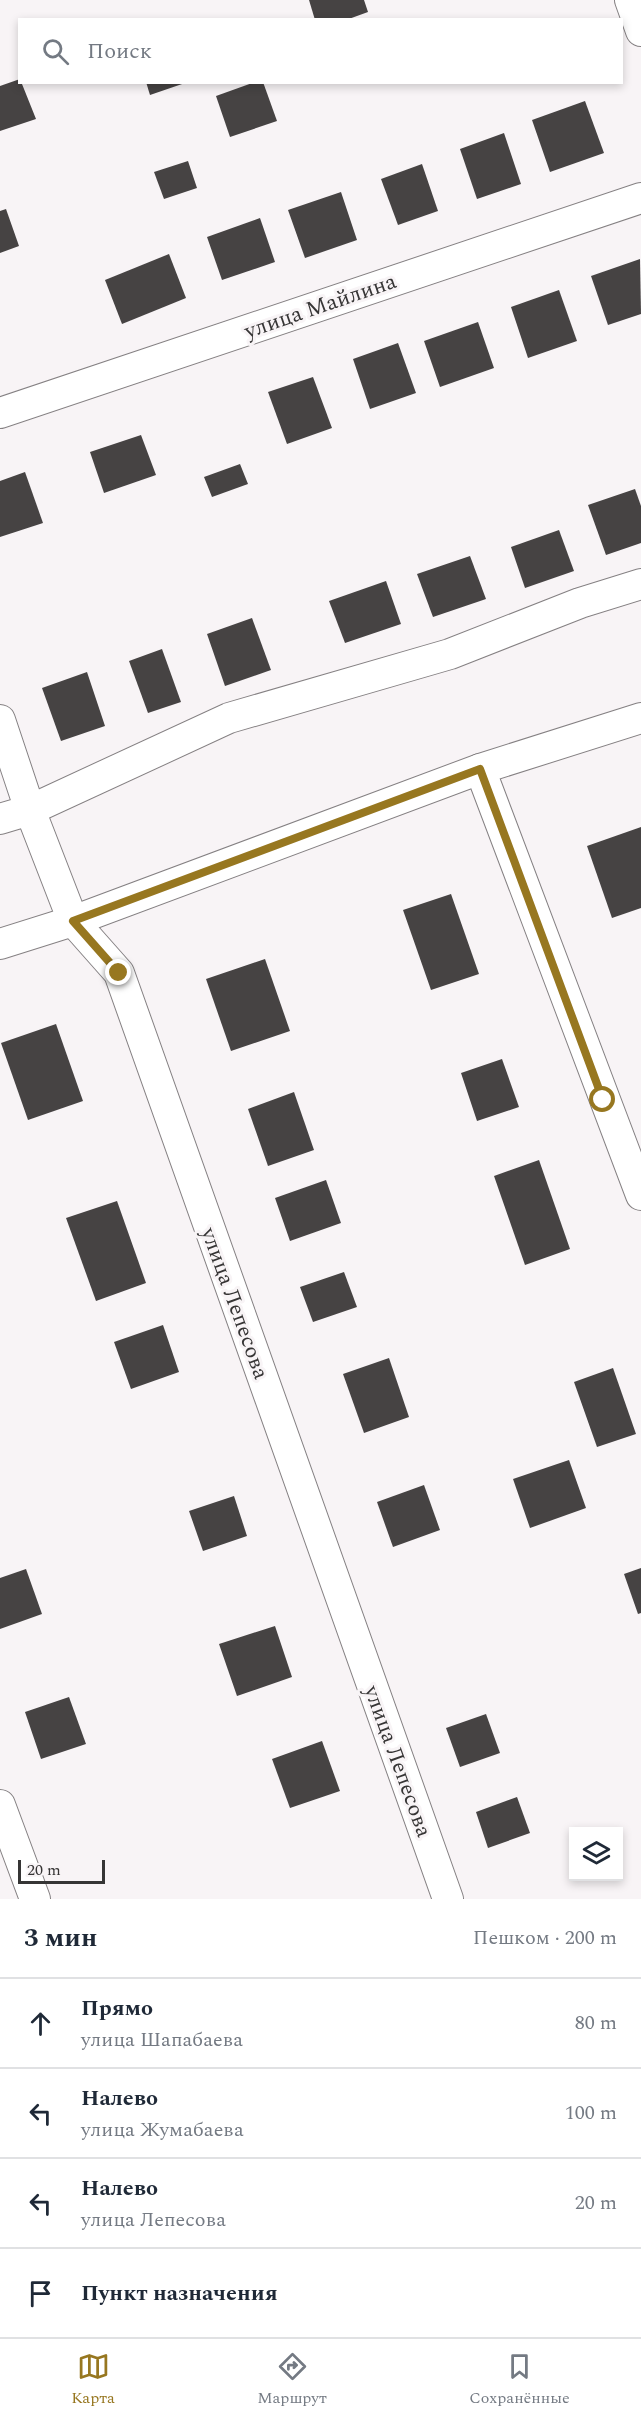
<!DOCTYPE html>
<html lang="ru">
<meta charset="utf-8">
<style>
body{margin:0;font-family:Spectral,serif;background:#f2f2f3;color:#1f2937}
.controls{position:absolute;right:18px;bottom:18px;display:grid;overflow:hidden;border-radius:0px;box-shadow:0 3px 9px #0003}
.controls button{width:54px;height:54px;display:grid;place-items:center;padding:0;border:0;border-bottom:2px solid #e0e1e3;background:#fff;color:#1f2937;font:30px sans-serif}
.scale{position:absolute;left:18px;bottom:15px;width:87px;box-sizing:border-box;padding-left:6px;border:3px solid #363535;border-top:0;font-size:16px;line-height:21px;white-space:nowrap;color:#363535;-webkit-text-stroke:4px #f8f4f6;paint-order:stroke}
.stop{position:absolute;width:18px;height:18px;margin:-14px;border:4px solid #977720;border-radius:50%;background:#fff}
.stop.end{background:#977720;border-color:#fff;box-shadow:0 2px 6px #0008}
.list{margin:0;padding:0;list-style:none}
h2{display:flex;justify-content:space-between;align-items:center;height:78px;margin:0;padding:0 24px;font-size:26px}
h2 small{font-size:20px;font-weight:400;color:#747a83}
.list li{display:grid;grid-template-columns:39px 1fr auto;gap:18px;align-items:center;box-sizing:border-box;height:90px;padding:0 24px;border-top:2px solid #e0e1e3}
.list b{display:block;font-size:22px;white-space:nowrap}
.list p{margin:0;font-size:20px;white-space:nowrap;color:#747a83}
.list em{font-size:20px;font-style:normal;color:#747a83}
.icon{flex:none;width:33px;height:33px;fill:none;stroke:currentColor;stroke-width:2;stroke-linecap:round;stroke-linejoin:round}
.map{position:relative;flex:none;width:641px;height:1899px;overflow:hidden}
.search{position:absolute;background:#fff;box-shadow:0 3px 9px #0003;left:18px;right:18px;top:18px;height:66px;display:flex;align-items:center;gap:15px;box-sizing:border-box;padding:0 21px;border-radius:0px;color:#747a83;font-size:22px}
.sheet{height:438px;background:#fff}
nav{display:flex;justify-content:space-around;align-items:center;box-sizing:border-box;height:84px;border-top:2px solid #e0e1e3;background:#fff;font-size:16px;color:#747a83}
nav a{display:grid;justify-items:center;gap:3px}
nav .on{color:#977720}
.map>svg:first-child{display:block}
.building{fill:#464343}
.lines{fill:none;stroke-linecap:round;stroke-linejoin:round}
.minor-casing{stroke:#858183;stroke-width:32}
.minor{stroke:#fff;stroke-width:30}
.route{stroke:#977720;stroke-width:8}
.labels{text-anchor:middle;stroke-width:6;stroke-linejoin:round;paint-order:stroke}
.street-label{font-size:22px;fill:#363535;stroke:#f8f4f6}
</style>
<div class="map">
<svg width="641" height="1899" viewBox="0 0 641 1899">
<rect width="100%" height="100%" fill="#f8f4f6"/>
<g class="building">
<path d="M 309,0 L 364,0 L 368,12 L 346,20 L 315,20 Z"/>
<path d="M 20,79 L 36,119 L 0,131 L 0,86 Z"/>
<path d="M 146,82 L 185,82 L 185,83 L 150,95 Z"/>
<path d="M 255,82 L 263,82 L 277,121 L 230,137 L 216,96 Z"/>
<path d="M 585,101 L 604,153 L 550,172 L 532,120 Z"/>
<path d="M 504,133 L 521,184 L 477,199 L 460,149 Z"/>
<path d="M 188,161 L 197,188 L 164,199 L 154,172 Z"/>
<path d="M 422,164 L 438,211 L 398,225 L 381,179 Z"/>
<path d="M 341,192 L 357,240 L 305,258 L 288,210 Z"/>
<path d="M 6,209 L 19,246 L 0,253 L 0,211 Z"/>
<path d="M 260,218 L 275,262 L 222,280 L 207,237 Z"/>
<path d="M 169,254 L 186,298 L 122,324 L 105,280 Z"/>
<path d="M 640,259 L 641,314 L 608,325 L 591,276 Z"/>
<path d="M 559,290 L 577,341 L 528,358 L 511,307 Z"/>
<path d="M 478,322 L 494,368 L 440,387 L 424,341 Z"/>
<path d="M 398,343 L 416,393 L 370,409 L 353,359 Z"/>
<path d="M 313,377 L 332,428 L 287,444 L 268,392 Z"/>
<path d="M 141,435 L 156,475 L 104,493 L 90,452 Z"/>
<path d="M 240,464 L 248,484 L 212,497 L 204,477 Z"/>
<path d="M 25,472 L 43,523 L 0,537 L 0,481 Z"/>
<path d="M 635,489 L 641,506 L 641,543 L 606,555 L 588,505 Z"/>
<path d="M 559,530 L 574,571 L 525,588 L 511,547 Z"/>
<path d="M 470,556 L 486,599 L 433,617 L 417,574 Z"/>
<path d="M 386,581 L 401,624 L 345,643 L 329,601 Z"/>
<path d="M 252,618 L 271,670 L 225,686 L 207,634 Z"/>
<path d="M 162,649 L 181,702 L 148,713 L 129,661 Z"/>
<path d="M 87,672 L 105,726 L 61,741 L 42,688 Z"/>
<path d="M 641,827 L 641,908 L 612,918 L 587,846 Z"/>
<path d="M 451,894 L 479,974 L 431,990 L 403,910 Z"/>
<path d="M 265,959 L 290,1031 L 231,1051 L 206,979 Z"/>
<path d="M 56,1024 L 83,1101 L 28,1120 L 1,1043 Z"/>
<path d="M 502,1059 L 519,1107 L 477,1121 L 461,1073 Z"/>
<path d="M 294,1092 L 314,1150 L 268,1166 L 248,1109 Z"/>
<path d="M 539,1160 L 570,1249 L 525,1265 L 494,1176 Z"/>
<path d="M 326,1180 L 341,1223 L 290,1241 L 275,1198 Z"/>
<path d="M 117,1201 L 146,1283 L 96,1301 L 66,1218 Z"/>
<path d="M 344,1272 L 357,1307 L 313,1322 L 300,1287 Z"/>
<path d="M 163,1325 L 179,1372 L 131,1389 L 114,1342 Z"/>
<path d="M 389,1358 L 409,1417 L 364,1433 L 343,1374 Z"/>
<path d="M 613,1368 L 636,1434 L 597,1447 L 574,1382 Z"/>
<path d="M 569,1460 L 586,1508 L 530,1528 L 513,1479 Z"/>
<path d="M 424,1485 L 440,1530 L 393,1547 L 377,1502 Z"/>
<path d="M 234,1496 L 247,1536 L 203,1551 L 189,1511 Z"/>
<path d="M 641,1568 L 641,1613 L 638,1614 L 624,1574 Z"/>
<path d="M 26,1569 L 42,1614 L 0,1629 L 0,1578 Z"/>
<path d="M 275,1626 L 292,1677 L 237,1696 L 219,1644 Z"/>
<path d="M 69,1697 L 86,1744 L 41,1759 L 25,1712 Z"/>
<path d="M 486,1714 L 500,1753 L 460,1767 L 446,1728 Z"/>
<path d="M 322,1741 L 340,1791 L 290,1808 L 272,1759 Z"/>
<path d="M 517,1797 L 530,1833 L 488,1848 L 476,1812 Z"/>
</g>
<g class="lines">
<g class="minor-casing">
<g id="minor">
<path d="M 630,0 L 641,31"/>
<path d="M 0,413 L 641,198"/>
<path d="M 0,720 L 30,810 L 73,921 L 119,973 L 448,1899"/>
<path d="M 480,769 L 641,1195"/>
<path d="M 0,819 L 30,810 L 229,718 L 450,654 L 580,603 L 641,584"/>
<path d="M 0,944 L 73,921 L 480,769 L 641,718"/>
<path d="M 0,1805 L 35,1899"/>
</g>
</g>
<use href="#minor" class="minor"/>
</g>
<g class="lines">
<path class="route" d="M 119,973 L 73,921 L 480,769 L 603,1100"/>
</g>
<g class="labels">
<g class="street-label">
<text transform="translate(320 305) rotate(-19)" y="8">улица Майлина</text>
<text transform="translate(236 1303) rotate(70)" y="8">улица Лепесова</text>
<text transform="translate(399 1761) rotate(70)" y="8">улица Лепесова</text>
</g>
</g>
</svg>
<div class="controls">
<button><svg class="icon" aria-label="layers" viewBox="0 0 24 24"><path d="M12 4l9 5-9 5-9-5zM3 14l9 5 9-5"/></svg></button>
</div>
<div class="scale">20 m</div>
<div class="stop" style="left:603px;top:1100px"></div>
<div class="stop end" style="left:119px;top:973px"></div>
<div class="search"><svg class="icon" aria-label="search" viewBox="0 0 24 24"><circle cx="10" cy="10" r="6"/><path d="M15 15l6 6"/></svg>Поиск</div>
</div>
<section class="sheet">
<h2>3 мин<small>Пешком · 200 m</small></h2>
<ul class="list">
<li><svg class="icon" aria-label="ahead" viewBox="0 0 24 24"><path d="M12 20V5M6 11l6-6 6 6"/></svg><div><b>Прямо</b><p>улица Шапабаева</p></div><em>80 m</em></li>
<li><svg class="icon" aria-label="left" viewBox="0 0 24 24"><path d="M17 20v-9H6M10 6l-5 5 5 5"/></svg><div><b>Налево</b><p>улица Жумабаева</p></div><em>100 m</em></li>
<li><svg class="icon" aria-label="left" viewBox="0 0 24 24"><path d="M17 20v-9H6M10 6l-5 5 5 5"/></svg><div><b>Налево</b><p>улица Лепесова</p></div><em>20 m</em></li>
<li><svg class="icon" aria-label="arrive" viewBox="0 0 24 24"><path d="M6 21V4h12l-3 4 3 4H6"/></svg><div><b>Пункт назначения</b></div></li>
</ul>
</section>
<nav>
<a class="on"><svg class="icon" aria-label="map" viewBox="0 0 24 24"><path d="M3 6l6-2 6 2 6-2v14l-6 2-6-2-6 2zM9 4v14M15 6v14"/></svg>Карта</a>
<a><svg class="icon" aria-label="directions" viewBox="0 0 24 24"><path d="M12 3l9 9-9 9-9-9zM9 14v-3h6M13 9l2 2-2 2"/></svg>Маршрут</a>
<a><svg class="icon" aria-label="saved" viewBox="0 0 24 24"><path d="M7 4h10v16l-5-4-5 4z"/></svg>Сохранённые</a>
</nav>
